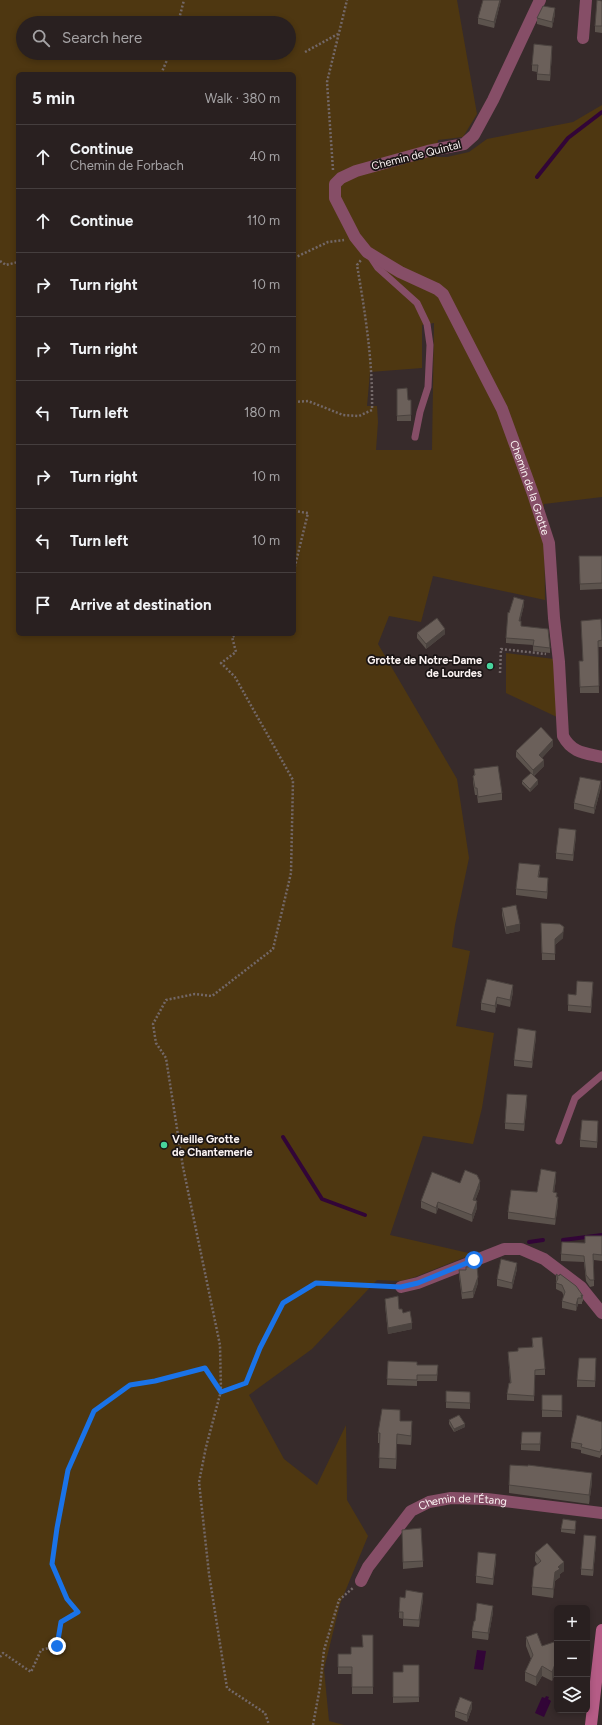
<!DOCTYPE html>
<meta charset="utf-8">
<style>
body{margin:0;font-family:Figtree,sans-serif;background:#312829;color:#f1f3f6}
.controls{position:absolute;right:12px;bottom:12px;display:grid;overflow:hidden;border-radius:6px;box-shadow:0 2px 6px #0003}
.controls button{width:36px;height:36px;display:grid;place-items:center;padding:0;border:0;border-bottom:1px solid #453e3e;background:#292020;color:#f1f3f6;font:20px sans-serif}
.stop{position:absolute;width:12px;height:12px;margin:-9px;border:3px solid #1a73e8;border-radius:50%;background:#fff}
.stop.end{background:#1a73e8;border-color:#fff;box-shadow:0 1px 4px #0008}
.list{margin:0;padding:0;list-style:none}
h2{display:flex;justify-content:space-between;align-items:center;height:52px;margin:0;padding:0 16px;font-size:17px}
h2 small{font-size:13px;font-weight:400;color:#a5a3a5}
.list li{display:grid;grid-template-columns:26px 1fr auto;gap:12px;align-items:center;box-sizing:border-box;height:64px;padding:0 16px;border-top:1px solid #453e3e}
.list b{display:block;font-size:15px;white-space:nowrap}
.list p{margin:0;font-size:13px;white-space:nowrap;color:#a5a3a5}
.list em{font-size:13px;font-style:normal;color:#a5a3a5}
.icon{flex:none;width:22px;height:22px;fill:none;stroke:currentColor;stroke-width:2;stroke-linecap:round;stroke-linejoin:round}
.map{position:relative;flex:none;width:602px;height:1725px;overflow:hidden}
.search{position:absolute;background:#292020;box-shadow:0 2px 6px #0003;left:16px;top:16px;width:280px;height:44px;display:flex;align-items:center;gap:10px;box-sizing:border-box;padding:0 14px;border-radius:22px;color:#a5a3a5;font-size:15px}
.panel{position:absolute;background:#292020;box-shadow:0 2px 6px #0003;left:16px;top:72px;width:280px;height:564px;border-radius:6px}
.map>svg:first-child{display:block}
.green{fill:#4e3711;fill-rule:evenodd}
.water{fill:#320537}
.lines{fill:none;stroke-linecap:round;stroke-linejoin:round}
.stream{stroke:#320537;stroke-width:4}
.path{stroke:#736868;stroke-width:2.5;stroke-dasharray:2 2;stroke-linecap:butt}
.lane{stroke:#864e67;stroke-width:7}
.street{stroke:#864e67;stroke-width:12}
.secondary{stroke:#b55c86;stroke-width:12}
.wall{fill:#5c534d}
.shaded-wall{fill:#4b433f}
.building{fill:#6b605a;stroke:#4b433f}
.route{stroke:#1a73e8;stroke-width:5}
.poi-dot{fill:#48d49d;stroke:#1b1515;stroke-width:1.5}
.labels{text-anchor:middle;stroke-width:3.5;stroke-linejoin:round;paint-order:stroke}
.street-label{font-size:11px;fill:#fbf3f2;stroke:#1b1515}
.poi-label{font-size:11px;font-weight:bold;fill:#fbf3f2;stroke:#1b1515;text-anchor:end}
</style>
<div class="map">
<svg width="602" height="1725" viewBox="0 0 602 1725">
<rect width="100%" height="100%" fill="#372b2b"/>
<g class="green">
<path d="M 0,0 L 457,0 L 477,114 L 463,137 L 438,140 L 436,157 L 447,157 L 469,152 L 487,139 L 573,122 L 602,105 L 602,497 L 544,504 L 545,600 L 433,576 L 421,622 L 389,616 L 378,644 L 457,779 L 469,858 L 455,925 L 452,947 L 470,951 L 456,1026 L 494,1033 L 482,1108 L 473,1144 L 423,1136 L 390,1235 L 473,1254 L 415,1277 L 401,1281 L 377,1280 L 312,1349 L 249,1395 L 284,1459 L 317,1485 L 346,1425 L 347,1500 L 368,1536 L 340,1604 L 324,1669 L 329,1721 L 344,1725 L 0,1725 ZM 23,23 L 289,23 L 289,53 L 23,53 ZM 18,74 L 294,74 L 294,634 L 18,634 ZM 434,323 L 432,450 L 376,450 L 378,422 L 377,406 L 367,406 L 370,372 L 422,368 L 422,325 Z"/>
<path d="M 506,653 L 554,659 L 559,718 L 506,693 Z"/>
</g>
<g class="water">
<path d="M 477,1650 L 486,1651 L 483,1670 L 474,1669 Z"/>
<path d="M 546,1696 L 549,1697 L 548,1699 L 551,1701 L 544,1717 L 535,1713 L 542,1697 L 545,1698 Z"/>
</g>
<g class="lines">
<g class="stream">
<path d="M 537,177 L 568,138 L 602,112"/>
<path d="M 283,1137 L 322,1199 L 365,1215"/>
<path d="M 563,1240 L 602,1235"/>
<path d="M 529,1242 L 543,1240"/>
</g>
<g class="path">
<path d="M 178,23 L 184,0"/>
<path d="M 305,52 L 338,34"/>
<path d="M 161,74 L 170,53"/>
<path d="M 333,170 L 327,82 L 347,0"/>
<path d="M 294,258 L 328,242 L 344,240"/>
<path d="M 0,261 L 6,265 L 18,262"/>
<path d="M 294,402 L 308,401 L 343,415 L 359,416 L 372,410 C 373,362 365,312 357,265 L 361,260"/>
<path d="M 294,511 L 308,513 L 294,570"/>
<path d="M 238,634 L 232,637 L 236,652 L 221,663 L 235,677 L 293,780 L 291,873 L 273,949 L 212,996 L 195,994 L 166,1000 L 153,1024 L 156,1043 L 166,1058 L 183,1167 L 220,1345 L 221,1391 L 206,1447 L 199,1482 L 209,1574 L 227,1688 L 265,1713 L 269,1725"/>
<path d="M 500,673 L 501,649 L 546,654"/>
<path d="M 221,1391 L 246,1383 L 260,1348 L 283,1303 L 317,1283 L 390,1286"/>
<path d="M 0,1657 L 3,1653 L 31,1672 L 41,1650 L 57,1646 L 61,1622 L 77,1611 L 67,1599 L 52,1564 L 57,1528 L 68,1470 L 94,1411 L 130,1385 L 155,1381 L 205,1368 L 221,1391"/>
<path d="M 313,1725 L 320,1687 L 324,1650 L 339,1600 L 353,1588"/>
</g>
<g class="lane">
<path d="M 370,256 L 378,268 L 417,303 L 427,324 L 430,345 L 428,387 L 420,412 L 415,437"/>
<path d="M 559,1141 L 575,1098 L 602,1075"/>
</g>
<g class="street">
<path id="s1" d="M 540,0 L 493,100 L 474,135 L 464,144 L 428,151 L 356,171 L 341,178 L 335,184 L 335,198 L 355,237 L 367,252 L 400,272 L 437,289 L 443,294 L 502,409 L 533,494 L 549,543 L 554,618 L 559,662 L 563,736 C 572,753 585,753 602,757"/>
<path d="M 583,38 L 586,0"/>
<path d="M 401,1287 L 418,1283 L 504,1249 L 521,1249 L 544,1259 L 581,1287 L 602,1313"/>
<path id="s2" d="M 361,1581 L 368,1567 L 411,1511 L 429,1502 L 451,1498 L 487,1499 L 602,1513"/>
</g>
<path class="secondary" d="M 591,1725 L 602,1630"/>
</g>
<g class="wall">
<path d="M 501,0 L 494,28 L 478,24 L 478,18 Z"/>
<path d="M 602,1 L 602,33 L 595,32 L 595,26 Z"/>
<path d="M 555,14 L 552,28 L 537,24 L 537,18 Z"/>
<path d="M 552,52 L 550,81 L 537,80 L 537,72 L 532,71 L 532,65 Z"/>
<path d="M 397,389 L 408,400 L 411,400 L 411,421 L 397,421 Z"/>
<path d="M 579,556 L 602,556 L 602,589 L 580,590 Z"/>
<path d="M 524,605 L 520,621 L 521,627 L 550,648 L 550,653 L 533,651 L 533,645 L 506,643 L 506,638 L 509,613 Z"/>
<path d="M 581,621 L 602,630 L 602,647 L 598,647 L 599,693 L 580,693 L 579,661 L 583,661 Z"/>
<path d="M 417,633 L 445,634 L 426,649 L 417,638 Z"/>
<path d="M 553,746 L 542,758 L 544,766 L 534,776 L 538,784 L 530,792 L 522,784 L 522,781 L 531,773 L 516,757 L 516,751 Z"/>
<path d="M 474,769 L 502,793 L 502,800 L 478,803 L 477,795 L 475,795 L 473,782 L 473,776 L 474,775 Z"/>
<path d="M 601,787 L 594,814 L 574,809 L 574,803 Z"/>
<path d="M 576,836 L 573,861 L 556,859 L 556,853 Z"/>
<path d="M 540,871 L 539,877 L 548,884 L 547,899 L 516,895 L 516,889 Z"/>
<path d="M 502,908 L 520,931 L 506,934 L 502,915 Z"/>
<path d="M 541,923 L 563,938 L 555,945 L 555,960 L 542,960 Z"/>
<path d="M 593,988 L 591,1013 L 568,1011 L 568,1005 L 576,995 Z"/>
<path d="M 513,992 L 510,1007 L 497,1004 L 495,1013 L 481,1010 L 481,1003 Z"/>
<path d="M 536,1037 L 532,1068 L 514,1066 L 514,1060 Z"/>
<path d="M 527,1102 L 524,1131 L 505,1129 L 505,1123 Z"/>
<path d="M 598,1127 L 597,1148 L 580,1147 L 580,1140 Z"/>
<path d="M 556,1179 L 554,1193 L 557,1197 L 558,1204 L 555,1225 L 508,1219 L 508,1212 Z"/>
<path d="M 460,1183 L 480,1188 L 475,1201 L 477,1208 L 472,1222 L 438,1208 L 436,1214 L 421,1208 L 421,1201 Z"/>
<path d="M 602,1236 L 602,1261 L 594,1260 L 594,1286 L 590,1287 L 586,1281 L 584,1262 L 561,1261 L 561,1254 Z"/>
<path d="M 466,1267 L 478,1283 L 473,1298 L 462,1299 L 459,1276 L 459,1270 L 466,1270 Z"/>
<path d="M 517,1269 L 512,1289 L 497,1286 L 497,1279 Z"/>
<path d="M 556,1274 L 583,1296 L 583,1302 L 582,1301 L 582,1304 L 578,1304 L 576,1311 L 562,1308 L 562,1301 L 564,1296 L 562,1292 L 556,1289 Z"/>
<path d="M 385,1299 L 399,1309 L 403,1313 L 412,1329 L 388,1334 L 385,1305 Z"/>
<path d="M 532,1338 L 545,1369 L 545,1375 L 535,1375 L 534,1401 L 507,1400 L 507,1394 L 510,1383 L 508,1352 L 518,1351 L 532,1347 Z"/>
<path d="M 388,1361 L 417,1365 L 438,1365 L 437,1381 L 417,1381 L 417,1386 L 387,1385 Z"/>
<path d="M 596,1365 L 595,1387 L 577,1387 L 577,1380 Z"/>
<path d="M 446,1391 L 470,1392 L 470,1409 L 446,1408 Z"/>
<rect x="542" y="1395" width="20" height="22"/>
<path d="M 449,1420 L 465,1427 L 454,1432 L 449,1424 Z"/>
<path d="M 400,1421 L 412,1431 L 411,1445 L 397,1444 L 396,1469 L 379,1468 L 380,1443 L 378,1443 L 378,1433 Z"/>
<path d="M 602,1422 L 602,1455 L 601,1455 L 600,1458 L 581,1453 L 581,1450 L 571,1448 L 571,1442 Z"/>
<path d="M 541,1432 L 540,1451 L 521,1450 L 521,1444 Z"/>
<path d="M 528,1466 L 592,1482 L 589,1504 L 509,1493 L 509,1485 Z"/>
<path d="M 576,1524 L 575,1534 L 561,1532 L 561,1529 Z"/>
<path d="M 402,1530 L 423,1561 L 423,1567 L 403,1569 Z"/>
<path d="M 596,1542 L 593,1576 L 581,1575 L 581,1569 Z"/>
<path d="M 535,1553 L 564,1571 L 560,1574 L 560,1577 L 555,1581 L 553,1598 L 532,1595 L 532,1587 L 537,1564 L 535,1561 Z"/>
<path d="M 496,1561 L 493,1585 L 476,1583 L 476,1576 Z"/>
<path d="M 423,1599 L 419,1627 L 403,1626 L 403,1619 L 399,1618 L 399,1612 Z"/>
<path d="M 493,1612 L 488,1640 L 472,1638 L 472,1631 L 475,1621 Z"/>
<path d="M 373,1635 L 373,1694 L 352,1694 L 352,1674 L 338,1674 L 338,1654 L 351,1654 L 363,1647 Z"/>
<path d="M 526,1637 L 542,1646 L 557,1643 L 557,1669 L 552,1681 L 542,1676 L 536,1686 L 525,1681 L 525,1672 L 531,1659 L 526,1646 Z"/>
<path d="M 419,1665 L 419,1702 L 393,1703 L 393,1672 L 403,1672 Z"/>
<path d="M 472,1708 L 467,1722 L 455,1717 L 455,1711 Z"/>
</g>
<g class="shaded-wall">
<path d="M 500,0 L 501,0 L 494,28 L 494,22 Z"/>
<path d="M 555,8 L 555,14 L 552,28 L 552,22 Z"/>
<path d="M 552,46 L 552,52 L 550,81 L 550,75 Z"/>
<path d="M 524,600 L 524,605 L 519,626 L 519,621 Z"/>
<path d="M 445,629 L 445,634 L 426,649 L 426,644 Z"/>
<path d="M 553,740 L 553,746 L 539,761 L 539,755 Z"/>
<path d="M 544,760 L 544,766 L 533,776 L 533,770 Z"/>
<path d="M 538,780 L 538,784 L 530,792 L 530,789 Z"/>
<path d="M 601,781 L 601,787 L 594,814 L 594,808 Z"/>
<path d="M 576,830 L 576,836 L 573,861 L 573,855 Z"/>
<path d="M 548,878 L 548,884 L 547,899 L 547,892 Z"/>
<path d="M 520,924 L 520,931 L 506,934 L 506,927 Z"/>
<path d="M 564,927 L 563,938 L 555,945 L 555,960 L 555,939 Z"/>
<path d="M 513,985 L 513,992 L 510,1007 L 510,1000 Z"/>
<path d="M 497,997 L 497,1004 L 495,1013 L 495,1006 Z"/>
<path d="M 536,1031 L 536,1037 L 532,1068 L 532,1062 Z"/>
<path d="M 527,1095 L 527,1102 L 524,1131 L 524,1124 Z"/>
<path d="M 556,1172 L 556,1179 L 553,1199 L 553,1192 Z"/>
<path d="M 480,1181 L 480,1188 L 473,1206 L 473,1200 Z"/>
<path d="M 558,1197 L 558,1204 L 555,1225 L 555,1219 Z"/>
<path d="M 477,1201 L 477,1208 L 472,1222 L 472,1215 Z"/>
<path d="M 438,1202 L 438,1208 L 436,1214 L 436,1208 Z"/>
<path d="M 517,1263 L 517,1269 L 512,1289 L 512,1283 Z"/>
<path d="M 478,1277 L 478,1283 L 473,1298 L 473,1291 Z"/>
<path d="M 578,1298 L 578,1304 L 576,1311 L 576,1305 Z"/>
<path d="M 412,1323 L 412,1329 L 388,1334 L 388,1328 Z"/>
<path d="M 412,1421 L 412,1431 L 411,1445 L 411,1436 Z"/>
<path d="M 465,1424 L 465,1427 L 454,1432 L 454,1429 Z"/>
<path d="M 397,1434 L 397,1444 L 396,1469 L 396,1459 Z"/>
<path d="M 592,1473 L 592,1482 L 589,1504 L 589,1495 Z"/>
<path d="M 596,1536 L 596,1542 L 593,1576 L 593,1570 Z"/>
<path d="M 496,1554 L 496,1561 L 493,1585 L 493,1579 Z"/>
<path d="M 564,1562 L 564,1571 L 560,1574 L 560,1577 L 555,1581 L 553,1598 L 553,1589 L 555,1572 L 558,1567 Z"/>
<path d="M 423,1593 L 423,1599 L 419,1627 L 419,1620 Z"/>
<path d="M 493,1606 L 493,1612 L 488,1640 L 488,1633 Z"/>
<path d="M 557,1659 L 557,1669 L 552,1681 L 552,1672 Z"/>
<path d="M 542,1666 L 542,1676 L 536,1686 L 536,1677 Z"/>
<path d="M 472,1702 L 472,1708 L 467,1722 L 467,1715 Z"/>
</g>
<g class="building">
<path d="M 483,0 L 500,0 L 494,22 L 478,18 Z"/>
<path d="M 597,0 L 602,1 L 602,26 L 595,26 Z"/>
<path d="M 543,6 L 555,8 L 552,22 L 537,18 Z"/>
<path d="M 534,44 L 552,46 L 550,75 L 537,74 L 538,65 L 532,65 Z"/>
<path d="M 407,388 L 408,400 L 411,400 L 411,415 L 397,416 L 397,389 Z"/>
<path d="M 579,556 L 602,556 L 602,583 L 580,584 Z"/>
<path d="M 514,597 L 524,600 L 519,621 L 521,621 L 521,626 L 548,629 L 550,648 L 533,646 L 534,640 L 506,638 L 508,612 L 509,613 Z"/>
<path d="M 437,618 L 445,629 L 426,644 L 417,633 Z"/>
<path d="M 601,619 L 602,640 L 598,641 L 599,686 L 580,687 L 579,661 L 583,661 L 581,621 Z"/>
<path d="M 541,727 L 553,740 L 539,755 L 544,760 L 533,770 L 516,751 Z"/>
<path d="M 498,766 L 502,793 L 478,797 L 477,788 L 475,788 L 473,776 L 475,775 L 474,769 Z"/>
<path d="M 531,773 L 538,780 L 530,789 L 522,781 Z"/>
<path d="M 580,777 L 601,781 L 594,808 L 574,803 Z"/>
<path d="M 559,828 L 576,830 L 573,855 L 556,853 Z"/>
<path d="M 519,863 L 540,865 L 538,877 L 548,878 L 547,892 L 516,889 Z"/>
<path d="M 516,905 L 520,924 L 506,927 L 502,908 Z"/>
<path d="M 541,923 L 560,924 L 564,927 L 563,932 L 555,939 L 555,954 L 542,953 Z"/>
<path d="M 487,979 L 513,985 L 510,1000 L 497,997 L 495,1006 L 481,1003 Z"/>
<path d="M 577,981 L 593,982 L 591,1007 L 568,1005 L 568,994 L 576,995 Z"/>
<path d="M 518,1028 L 536,1031 L 532,1062 L 514,1060 Z"/>
<path d="M 507,1094 L 527,1095 L 524,1124 L 505,1123 Z"/>
<path d="M 582,1120 L 598,1121 L 597,1142 L 580,1140 Z"/>
<path d="M 541,1169 L 556,1172 L 553,1192 L 557,1193 L 556,1197 L 558,1197 L 555,1219 L 508,1212 L 511,1190 L 537,1192 Z"/>
<path d="M 465,1170 L 477,1175 L 480,1181 L 473,1200 L 477,1201 L 472,1215 L 438,1202 L 436,1208 L 421,1201 L 432,1172 L 460,1183 Z"/>
<path d="M 585,1236 L 602,1236 L 602,1255 L 593,1254 L 594,1280 L 590,1280 L 586,1275 L 584,1256 L 561,1254 L 562,1242 L 585,1243 Z"/>
<path d="M 501,1259 L 517,1263 L 512,1283 L 497,1279 Z"/>
<path d="M 477,1266 L 478,1277 L 473,1291 L 462,1293 L 459,1270 L 466,1270 L 466,1267 Z"/>
<path d="M 556,1274 L 559,1276 L 560,1274 L 576,1286 L 583,1296 L 581,1295 L 582,1298 L 578,1298 L 576,1305 L 562,1301 L 565,1292 L 562,1285 L 556,1283 L 558,1278 Z"/>
<path d="M 398,1296 L 399,1309 L 402,1309 L 403,1313 L 410,1311 L 412,1323 L 388,1328 L 385,1299 Z"/>
<path d="M 542,1337 L 545,1369 L 535,1370 L 534,1396 L 507,1394 L 509,1383 L 511,1383 L 508,1352 L 518,1351 L 518,1348 L 533,1347 L 532,1338 Z"/>
<path d="M 579,1358 L 596,1358 L 595,1381 L 577,1380 Z"/>
<path d="M 388,1361 L 417,1362 L 417,1365 L 438,1365 L 437,1375 L 417,1375 L 417,1380 L 387,1379 Z"/>
<path d="M 446,1391 L 470,1392 L 470,1403 L 446,1402 Z"/>
<path d="M 542,1395 L 562,1395 L 562,1411 L 542,1410 Z"/>
<path d="M 382,1409 L 400,1410 L 400,1421 L 412,1421 L 411,1436 L 397,1434 L 396,1459 L 379,1458 L 380,1433 L 378,1433 Z"/>
<path d="M 459,1415 L 465,1424 L 454,1429 L 449,1420 Z"/>
<path d="M 577,1415 L 602,1422 L 602,1449 L 601,1449 L 600,1452 L 581,1447 L 582,1444 L 571,1442 Z"/>
<path d="M 522,1432 L 541,1432 L 540,1444 L 521,1444 Z"/>
<path d="M 510,1465 L 528,1466 L 528,1465 L 592,1473 L 589,1495 L 509,1485 Z"/>
<path d="M 563,1519 L 576,1521 L 575,1530 L 561,1529 Z"/>
<path d="M 421,1528 L 423,1561 L 403,1562 L 402,1530 Z"/>
<path d="M 584,1535 L 596,1536 L 593,1570 L 581,1569 Z"/>
<path d="M 547,1543 L 564,1562 L 558,1567 L 560,1569 L 555,1572 L 553,1589 L 532,1587 L 534,1567 L 541,1561 L 535,1553 Z"/>
<path d="M 478,1552 L 496,1554 L 493,1579 L 476,1576 Z"/>
<path d="M 406,1590 L 423,1593 L 419,1620 L 403,1619 L 403,1612 L 399,1612 L 400,1597 L 405,1598 Z"/>
<path d="M 477,1603 L 493,1606 L 488,1633 L 472,1631 L 474,1621 L 475,1621 Z"/>
<path d="M 537,1633 L 542,1646 L 554,1642 L 557,1643 L 557,1659 L 552,1672 L 542,1666 L 536,1677 L 525,1672 L 533,1655 L 526,1637 Z"/>
<path d="M 362,1635 L 373,1635 L 373,1687 L 352,1687 L 352,1667 L 338,1667 L 338,1654 L 351,1654 L 351,1647 L 363,1647 Z"/>
<path d="M 403,1665 L 419,1665 L 419,1697 L 393,1697 L 393,1672 L 403,1672 Z"/>
<path d="M 460,1697 L 472,1702 L 467,1715 L 455,1711 Z"/>
</g>
<g class="lines">
<path class="route" d="M 57,1646 L 61,1622 L 78,1612 L 67,1599 L 52,1564 L 57,1528 L 68,1470 L 94,1411 L 130,1385 L 155,1381 L 205,1368 L 221,1392 L 246,1383 L 260,1348 L 283,1303 L 316,1283 L 401,1287 L 418,1283 L 474,1260"/>
</g>
<g class="poi-dot">
<circle cx="490" cy="666" r="4"/>
<circle cx="164" cy="1145" r="4"/>
</g>
<g class="labels">
<g class="street-label">
<text transform="translate(416 155) rotate(-14)" y="4">Chemin de Quintal</text>
<text dy="4" stroke="none"><textPath href="#s1" startOffset="677">Chemin de la Grotte</textPath></text>
<text dy="4" stroke="none"><textPath href="#s2" startOffset="140">Chemin de l'Étang</textPath></text>
</g>
<g class="poi-label">
<text x="482" y="664">Grotte de Notre-Dame<tspan x="482" dy="13">de Lourdes</tspan></text>
<text x="172" y="1143" text-anchor="start">Vieille Grotte<tspan x="172" dy="13">de Chantemerle</tspan></text>
</g>
</g>
</svg>
<div class="controls">
<button>+</button>
<button>−</button>
<button><svg class="icon" aria-label="layers" viewBox="0 0 24 24"><path d="M12 4l9 5-9 5-9-5zM3 14l9 5 9-5"/></svg></button>
</div>
<div class="stop" style="left:474px;top:1260px"></div>
<div class="stop end" style="left:57px;top:1646px"></div>
<div class="search"><svg class="icon" aria-label="search" viewBox="0 0 24 24"><circle cx="10" cy="10" r="6"/><path d="M15 15l6 6"/></svg>Search here</div>
<section class="panel">
<h2>5 min<small>Walk · 380 m</small></h2>
<ul class="list">
<li><svg class="icon" aria-label="ahead" viewBox="0 0 24 24"><path d="M12 20V5M6 11l6-6 6 6"/></svg><div><b>Continue</b><p>Chemin de Forbach</p></div><em>40 m</em></li>
<li><svg class="icon" aria-label="ahead" viewBox="0 0 24 24"><path d="M12 20V5M6 11l6-6 6 6"/></svg><div><b>Continue</b></div><em>110 m</em></li>
<li><svg class="icon" aria-label="right" viewBox="0 0 24 24"><path d="M7 20v-9h11M14 6l5 5-5 5"/></svg><div><b>Turn right</b></div><em>10 m</em></li>
<li><svg class="icon" aria-label="right" viewBox="0 0 24 24"><path d="M7 20v-9h11M14 6l5 5-5 5"/></svg><div><b>Turn right</b></div><em>20 m</em></li>
<li><svg class="icon" aria-label="left" viewBox="0 0 24 24"><path d="M17 20v-9H6M10 6l-5 5 5 5"/></svg><div><b>Turn left</b></div><em>180 m</em></li>
<li><svg class="icon" aria-label="right" viewBox="0 0 24 24"><path d="M7 20v-9h11M14 6l5 5-5 5"/></svg><div><b>Turn right</b></div><em>10 m</em></li>
<li><svg class="icon" aria-label="left" viewBox="0 0 24 24"><path d="M17 20v-9H6M10 6l-5 5 5 5"/></svg><div><b>Turn left</b></div><em>10 m</em></li>
<li><svg class="icon" aria-label="arrive" viewBox="0 0 24 24"><path d="M6 21V4h12l-3 4 3 4H6"/></svg><div><b>Arrive at destination</b></div></li>
</ul>
</section>
</div>
